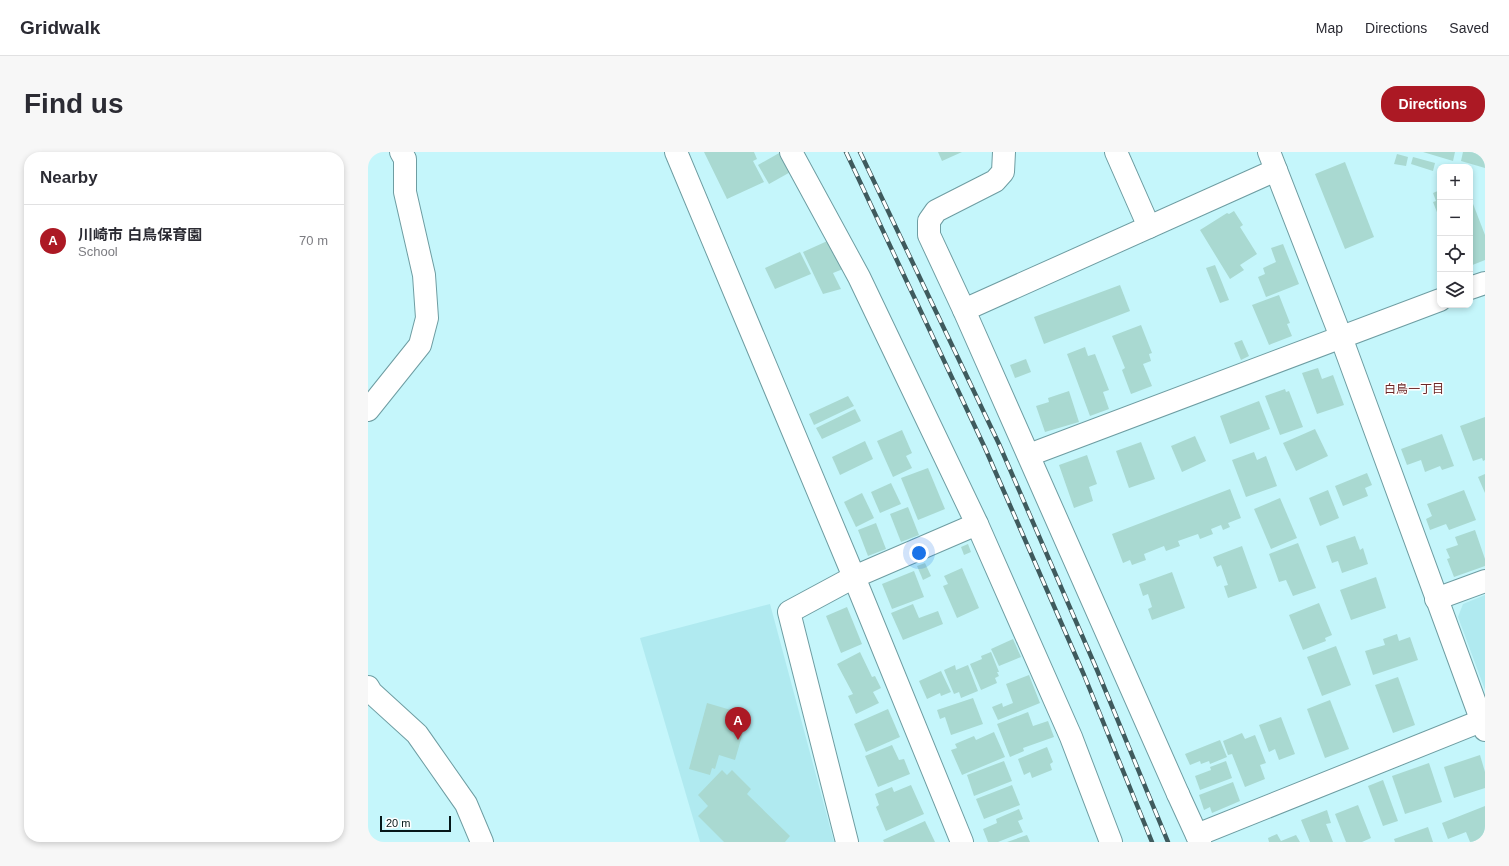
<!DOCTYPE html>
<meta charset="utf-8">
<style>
body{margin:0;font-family:Helvetica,"Noto Sans JP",sans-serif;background:#f7f7f7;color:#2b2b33}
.controls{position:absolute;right:12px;top:12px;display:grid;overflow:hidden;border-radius:8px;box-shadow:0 2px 6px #0003}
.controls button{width:36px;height:36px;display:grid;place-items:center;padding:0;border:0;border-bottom:1px solid #e1e1e2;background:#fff;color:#2b2b33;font:20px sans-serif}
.scale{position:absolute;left:12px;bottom:10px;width:71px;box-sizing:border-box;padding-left:4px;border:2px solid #051719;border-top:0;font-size:11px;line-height:14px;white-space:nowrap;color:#051719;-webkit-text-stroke:3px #fff;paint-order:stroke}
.you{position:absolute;left:551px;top:401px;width:14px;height:14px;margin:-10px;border:3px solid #fff;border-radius:50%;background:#1a73e8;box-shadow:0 0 0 6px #1a73e833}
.badge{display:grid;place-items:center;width:26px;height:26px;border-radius:50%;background:#ac1924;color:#fff;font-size:13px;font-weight:700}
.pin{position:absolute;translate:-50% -33px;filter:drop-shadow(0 1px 2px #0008)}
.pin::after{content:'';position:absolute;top:21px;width:14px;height:12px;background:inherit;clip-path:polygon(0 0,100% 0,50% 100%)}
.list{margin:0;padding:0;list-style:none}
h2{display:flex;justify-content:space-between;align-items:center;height:52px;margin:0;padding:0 16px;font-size:17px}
h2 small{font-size:13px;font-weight:400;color:#7c7c81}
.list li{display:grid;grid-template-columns:26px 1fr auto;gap:12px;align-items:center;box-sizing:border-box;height:72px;padding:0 16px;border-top:1px solid #e1e1e2}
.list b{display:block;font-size:15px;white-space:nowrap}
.list p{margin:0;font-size:13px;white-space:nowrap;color:#7c7c81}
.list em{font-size:13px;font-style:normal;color:#7c7c81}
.icon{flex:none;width:22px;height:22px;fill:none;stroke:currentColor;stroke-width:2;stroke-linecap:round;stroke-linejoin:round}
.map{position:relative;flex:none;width:1117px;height:690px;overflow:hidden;border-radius:16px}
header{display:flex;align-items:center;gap:24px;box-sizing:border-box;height:56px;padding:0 20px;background:#fff;border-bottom:1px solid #e1e1e2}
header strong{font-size:19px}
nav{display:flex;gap:22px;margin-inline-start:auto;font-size:14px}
.intro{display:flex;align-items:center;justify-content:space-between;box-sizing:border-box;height:96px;padding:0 24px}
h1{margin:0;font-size:28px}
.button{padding:10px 18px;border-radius:16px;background:#ac1924;color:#fff;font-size:14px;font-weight:700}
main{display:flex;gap:24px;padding:0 24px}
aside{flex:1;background:#fff;border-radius:16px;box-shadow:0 2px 6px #0003}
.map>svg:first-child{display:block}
.built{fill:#b0eaf0}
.building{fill:#a9d9d1}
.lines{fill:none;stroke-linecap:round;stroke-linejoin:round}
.minor-casing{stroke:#6e9da2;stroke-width:24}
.tertiary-casing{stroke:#6e9da2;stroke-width:24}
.minor{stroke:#fff;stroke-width:22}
.tertiary{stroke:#fff;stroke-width:22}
.rail-casing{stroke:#3f5a5d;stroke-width:4.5}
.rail{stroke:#fff;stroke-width:3;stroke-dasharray:9;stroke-linecap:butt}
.labels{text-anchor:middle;stroke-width:3;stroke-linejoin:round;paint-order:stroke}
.neighbourhood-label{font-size:12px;fill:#6d2726;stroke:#fff}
</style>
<header>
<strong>Gridwalk</strong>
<nav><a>Map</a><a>Directions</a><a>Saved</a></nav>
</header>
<div class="intro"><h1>Find us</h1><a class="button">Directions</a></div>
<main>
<aside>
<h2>Nearby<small></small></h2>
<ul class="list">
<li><span class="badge">A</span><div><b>川崎市 白鳥保育園</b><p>School</p></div><em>70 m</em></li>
</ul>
</aside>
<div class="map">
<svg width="1117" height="690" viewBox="0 0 1117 690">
<rect width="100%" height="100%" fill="#c5f6fb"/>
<g class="built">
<path d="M 1117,443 L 1117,538 L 1090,465 L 1095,452 Z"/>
<path d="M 402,452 L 466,690 L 332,690 L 272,486 Z"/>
</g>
<g class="building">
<path d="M 336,0 L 386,0 L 389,7 L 385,9 L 396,30 L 359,47 Z"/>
<path d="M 413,0 L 426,18 L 401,32 L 390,13 Z"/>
<path d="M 570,0 L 594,0 L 574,9 Z"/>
<path d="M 1055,0 L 1087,0 L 1085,9 Z"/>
<path d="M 1095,0 L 1117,0 L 1117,16 L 1093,9 Z"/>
<path d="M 1029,2 L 1040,5 L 1038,14 L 1026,12 Z"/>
<path d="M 1045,5 L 1067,11 L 1065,19 L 1043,12 Z"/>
<path d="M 977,10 L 1006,85 L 977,97 L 947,22 Z"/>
<path d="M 1072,38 L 1072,68 L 1065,50 L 1068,49 L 1065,41 Z"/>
<path d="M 1102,44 L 1117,83 L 1117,108 L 1102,114 Z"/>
<path d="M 866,59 L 875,73 L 872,75 L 889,102 L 872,113 L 876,118 L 862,127 L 832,78 L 859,61 L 861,62 Z"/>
<path d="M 466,86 L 475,117 L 465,121 L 473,137 L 455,142 L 435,100 Z"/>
<path d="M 915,92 L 931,132 L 898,145 L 890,125 L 897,122 L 895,116 L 908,110 L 903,96 Z"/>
<path d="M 432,100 L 443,122 L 407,137 L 397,116 Z"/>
<path d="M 847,113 L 861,148 L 852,151 L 838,116 Z"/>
<path d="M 752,133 L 762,159 L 676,192 L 666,165 Z"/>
<path d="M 911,143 L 922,171 L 919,172 L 924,184 L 901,193 L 884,153 Z"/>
<path d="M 773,173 L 784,201 L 781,202 L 783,209 L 775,212 L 784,234 L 763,242 L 754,218 L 757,216 L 744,184 Z"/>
<path d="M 874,188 L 881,204 L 873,208 L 866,191 Z"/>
<path d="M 717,195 L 720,204 L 727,202 L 741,238 L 735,240 L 741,257 L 722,264 L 699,202 Z"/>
<path d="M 658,207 L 663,220 L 647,226 L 642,213 Z"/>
<path d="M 950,216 L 954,227 L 965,223 L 976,253 L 949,262 L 934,221 Z"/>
<path d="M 917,237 L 918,240 L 921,239 L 935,275 L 912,283 L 897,244 Z"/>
<path d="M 701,239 L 711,270 L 677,280 L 668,254 L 681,250 L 680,246 Z"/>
<path d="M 480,244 L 486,254 L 446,273 L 441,262 Z"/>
<path d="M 891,249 L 902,277 L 862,292 L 852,264 Z"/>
<path d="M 487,257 L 493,269 L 454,287 L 448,276 Z"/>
<path d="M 1117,265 L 1117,308 L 1115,309 L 1114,306 L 1105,309 L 1092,274 Z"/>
<path d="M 947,277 L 960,304 L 928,319 L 915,291 Z"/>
<path d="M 534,278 L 544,301 L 538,304 L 544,316 L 525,325 L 509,289 Z"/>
<path d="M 1074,282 L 1086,314 L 1074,318 L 1072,314 L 1057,320 L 1053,308 L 1039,313 L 1033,297 Z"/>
<path d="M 827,284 L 838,309 L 814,320 L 803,294 Z"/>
<path d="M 497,289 L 505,307 L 472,323 L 464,305 Z"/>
<path d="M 773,290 L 787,327 L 761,336 L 748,299 Z"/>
<path d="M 886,300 L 889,308 L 898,304 L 909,334 L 878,345 L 864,308 Z"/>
<path d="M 719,303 L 729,332 L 721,335 L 725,349 L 706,356 L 691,313 Z"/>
<path d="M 560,316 L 577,357 L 550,368 L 533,326 Z"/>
<path d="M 999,321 L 1004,333 L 997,336 L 1000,344 L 975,354 L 967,334 Z"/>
<path d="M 1117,322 L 1117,341 L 1110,325 Z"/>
<path d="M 523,331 L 533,352 L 512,361 L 503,340 Z"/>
<path d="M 862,337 L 873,366 L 860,371 L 862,375 L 855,378 L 853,373 L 843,377 L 845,382 L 832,387 L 830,382 L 810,389 L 812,394 L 798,399 L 796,394 L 776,402 L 778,408 L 764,413 L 762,408 L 755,411 L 744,382 Z"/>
<path d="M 960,338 L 971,366 L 952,374 L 941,346 Z"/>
<path d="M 1096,338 L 1108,368 L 1081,378 L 1078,372 L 1062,378 L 1058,367 L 1064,364 L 1059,352 Z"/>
<path d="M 494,341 L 506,366 L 488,375 L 476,350 Z"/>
<path d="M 912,346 L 929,386 L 903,397 L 886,357 Z"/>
<path d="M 540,355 L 551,383 L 533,390 L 522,362 Z"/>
<path d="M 508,371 L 518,397 L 500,404 L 490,378 Z"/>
<path d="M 1107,378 L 1117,407 L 1117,414 L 1086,425 L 1079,407 L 1082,406 L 1078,397 L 1090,393 L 1087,385 Z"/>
<path d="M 987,384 L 992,398 L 995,396 L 1000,412 L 974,421 L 970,409 L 964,411 L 958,394 Z"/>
<path d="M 930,391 L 948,436 L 925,444 L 918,428 L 911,430 L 901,402 Z"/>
<path d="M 600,392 L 603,400 L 596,403 L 593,395 Z"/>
<path d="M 874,394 L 889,436 L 860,446 L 856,434 L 860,433 L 853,413 L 849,415 L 845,405 Z"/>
<path d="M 557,411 L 563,424 L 555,428 L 549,414 Z"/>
<path d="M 594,416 L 611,456 L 589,466 L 575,434 L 580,432 L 576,424 Z"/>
<path d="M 546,419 L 556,445 L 524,457 L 514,432 Z"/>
<path d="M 804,420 L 817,456 L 784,468 L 780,457 L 784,455 L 780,442 L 775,444 L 771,432 Z"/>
<path d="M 1008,425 L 1018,456 L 983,468 L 972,438 Z"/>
<path d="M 951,451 L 964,483 L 957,486 L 958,489 L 935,498 L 921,463 Z"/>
<path d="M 545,452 L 551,466 L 570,459 L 575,472 L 535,488 L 523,461 Z"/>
<path d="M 479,455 L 494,492 L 473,501 L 458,464 Z"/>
<path d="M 1029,482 L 1031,489 L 1042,485 L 1050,508 L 1005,523 L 997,499 L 1017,493 L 1015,487 Z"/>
<path d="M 645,487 L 653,505 L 631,514 L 623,497 Z"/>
<path d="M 968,494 L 983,533 L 954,544 L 939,505 Z"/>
<path d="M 492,500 L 504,525 L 507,524 L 513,536 L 505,540 L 511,551 L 488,562 L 480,544 L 485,542 L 469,512 Z"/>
<path d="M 623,500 L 631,520 L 629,520 L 631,524 L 627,526 L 629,531 L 613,538 L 602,512 L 614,507 L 613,504 Z"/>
<path d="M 587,513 L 588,518 L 600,513 L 610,539 L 593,546 L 591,540 L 586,542 L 576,518 Z"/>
<path d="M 573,519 L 583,540 L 573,544 L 572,541 L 559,547 L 551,529 Z"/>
<path d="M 661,523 L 672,551 L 630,568 L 624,555 L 634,551 L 635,555 L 645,551 L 638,532 Z"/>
<path d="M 1030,525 L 1047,573 L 1025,581 L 1007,533 Z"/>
<path d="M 605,546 L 615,572 L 583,583 L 577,565 L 572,567 L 569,558 Z"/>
<path d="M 962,548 L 981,597 L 957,606 L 939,557 Z"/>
<path d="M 339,551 L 380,563 L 367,608 L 351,603 L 347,617 L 344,616 L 342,623 L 321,617 Z"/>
<path d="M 520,557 L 532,585 L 498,600 L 486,572 Z"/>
<path d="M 660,560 L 665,574 L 680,569 L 686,585 L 655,596 L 656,599 L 642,605 L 629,572 Z"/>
<path d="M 913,565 L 927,602 L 911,608 L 907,597 L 901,600 L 891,573 Z"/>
<path d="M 626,580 L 637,605 L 594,623 L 583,598 L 589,596 L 587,592 L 606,584 L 608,588 Z"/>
<path d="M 874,581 L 877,587 L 887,583 L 898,611 L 892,613 L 897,627 L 877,635 L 864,602 L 860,603 L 855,589 Z"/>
<path d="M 852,588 L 859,605 L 842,612 L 841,609 L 833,612 L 832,609 L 822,613 L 817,602 Z"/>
<path d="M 524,593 L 531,608 L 536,607 L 542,622 L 510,635 L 497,604 Z"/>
<path d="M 679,595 L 685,610 L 682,612 L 684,618 L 664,626 L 662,620 L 656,623 L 650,607 Z"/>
<path d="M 1112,603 L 1117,620 L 1117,636 L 1086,646 L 1076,615 Z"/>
<path d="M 636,609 L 644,629 L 606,644 L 599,623 Z"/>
<path d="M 858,609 L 864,626 L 832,638 L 827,624 L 843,618 L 842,615 Z"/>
<path d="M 1061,611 L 1074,650 L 1037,662 L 1024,624 Z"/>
<path d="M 354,618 L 359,623 L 364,618 L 383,637 L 379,642 L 422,684 L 417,690 L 356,690 L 330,664 L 340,654 L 330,643 Z"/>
<path d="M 1015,628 L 1030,669 L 1015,674 L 1000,634 Z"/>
<path d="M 865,630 L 872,649 L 844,661 L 842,655 L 836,658 L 831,643 Z"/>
<path d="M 543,633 L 556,662 L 518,679 L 508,655 L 511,653 L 507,642 L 524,635 L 526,640 Z"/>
<path d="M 644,633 L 652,653 L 616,667 L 608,647 Z"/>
<path d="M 990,653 L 1003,686 L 994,690 L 978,690 L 967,662 Z"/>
<path d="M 1117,654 L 1117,686 L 1107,690 L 1102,690 L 1098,680 L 1080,687 L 1074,671 Z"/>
<path d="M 651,657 L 655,667 L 650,669 L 655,680 L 630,690 L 620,690 L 615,677 L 629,671 L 628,667 Z"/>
<path d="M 959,658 L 963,671 L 958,672 L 965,690 L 942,690 L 933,668 Z"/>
<path d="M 557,669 L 567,690 L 516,690 L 515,688 Z"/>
<path d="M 1060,675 L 1065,690 L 1027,690 L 1026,687 Z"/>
<path d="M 909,682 L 913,689 L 928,683 L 932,690 L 901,690 L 900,686 Z"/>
<path d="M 659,683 L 662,690 L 639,690 Z"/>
</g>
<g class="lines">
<g class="minor-casing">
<g id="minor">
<path d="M 423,0 L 491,125 L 609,372 L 703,585 L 743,690"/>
<path d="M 636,0 L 635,20 L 627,29 L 568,59 L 561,69 L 561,83 L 596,158 L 810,642"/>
<path d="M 748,0 L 781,75"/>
<path d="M 901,0 L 973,185 L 1117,578"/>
<path d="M 1102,136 L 1117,131"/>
<path d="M 596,158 L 908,18"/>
<path d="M 0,258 L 52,193 L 59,166 L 56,123 L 37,40 L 37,7 L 33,0"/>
<path d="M 661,303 L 1072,148"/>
<path d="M 1068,447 L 1117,429"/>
<path d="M 0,535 L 3,540 L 49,582 L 98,652 L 114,690"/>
<path d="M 829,683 L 1113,569"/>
<path d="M 479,690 L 421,460 L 486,425 L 609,372"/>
</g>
</g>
<g class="tertiary-casing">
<g id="tertiary">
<path d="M 308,0 L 486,425 L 594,690"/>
<path d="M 810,642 L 832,690"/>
</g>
</g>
<use href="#minor" class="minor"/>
<use href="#tertiary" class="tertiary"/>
<g class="rail-casing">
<g id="rail">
<path d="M 478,0 L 617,296 L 716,523 L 784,690"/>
<path d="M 492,0 L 631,292 L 729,518 L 800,690"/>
</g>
</g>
<use href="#rail" class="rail"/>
</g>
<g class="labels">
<g class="neighbourhood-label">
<text x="1046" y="241">白鳥一丁目</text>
</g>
</g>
</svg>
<div class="controls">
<button>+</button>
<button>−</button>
<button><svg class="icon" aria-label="locate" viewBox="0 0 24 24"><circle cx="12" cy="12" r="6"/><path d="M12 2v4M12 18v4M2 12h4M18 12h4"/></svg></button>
<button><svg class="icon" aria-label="layers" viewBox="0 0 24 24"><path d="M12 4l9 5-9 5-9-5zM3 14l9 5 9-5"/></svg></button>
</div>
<div class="scale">20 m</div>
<div class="you"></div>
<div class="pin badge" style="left:370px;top:588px">A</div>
</div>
</main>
